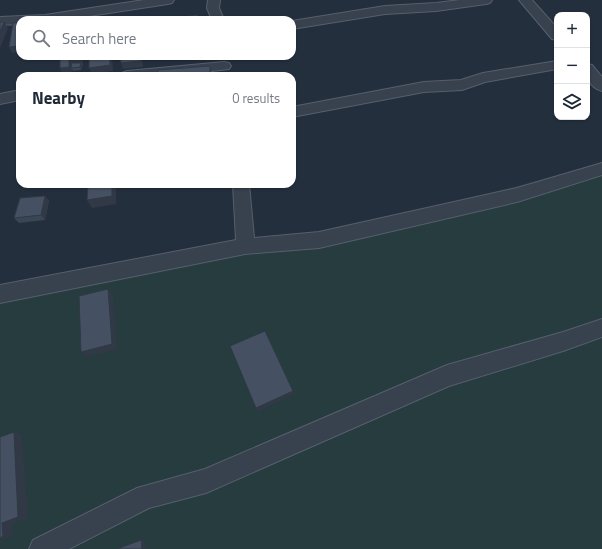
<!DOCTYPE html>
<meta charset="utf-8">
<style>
body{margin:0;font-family:"Titillium Web",sans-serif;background:#f2f2f3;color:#1f2937}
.controls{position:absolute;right:12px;top:12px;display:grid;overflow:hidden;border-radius:8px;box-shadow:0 1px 3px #0004}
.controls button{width:36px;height:36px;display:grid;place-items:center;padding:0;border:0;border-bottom:1px solid #e0e1e3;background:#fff;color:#1f2937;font:20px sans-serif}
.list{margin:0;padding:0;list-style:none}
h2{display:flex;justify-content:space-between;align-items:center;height:52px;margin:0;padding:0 16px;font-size:17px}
h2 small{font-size:13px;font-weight:400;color:#747a83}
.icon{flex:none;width:22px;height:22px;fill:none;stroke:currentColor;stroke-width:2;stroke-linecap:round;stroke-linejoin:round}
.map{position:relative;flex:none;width:602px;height:549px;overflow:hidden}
.search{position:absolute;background:#fff;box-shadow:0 1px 3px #0004;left:16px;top:16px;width:280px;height:44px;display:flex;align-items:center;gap:10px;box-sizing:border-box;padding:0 14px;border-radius:12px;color:#747a83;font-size:15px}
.panel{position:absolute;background:#fff;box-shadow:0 1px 3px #0004;left:16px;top:72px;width:280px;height:116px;border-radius:12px}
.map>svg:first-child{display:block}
.green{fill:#263c3f}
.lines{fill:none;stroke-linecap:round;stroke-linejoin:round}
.minor-casing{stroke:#565f6c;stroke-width:2}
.minor{fill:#38414e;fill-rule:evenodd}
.wall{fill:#3b4654}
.shaded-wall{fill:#303945}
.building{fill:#455162;stroke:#303945}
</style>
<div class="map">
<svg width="602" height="549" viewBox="0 0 602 549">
<rect width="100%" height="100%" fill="#242f3e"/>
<path class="green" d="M 602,164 L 602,549 L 0,549 L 0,303 L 291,244 Z"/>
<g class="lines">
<g class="minor-casing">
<g id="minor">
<path d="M 144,0 L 174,0 L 172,3 L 168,4 L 63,20 L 20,20 L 20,24 L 0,25 L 0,17 L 45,15 Z"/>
<path d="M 208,0 L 220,0 L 219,8 L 224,20 L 212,20 L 207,8 Z"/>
<path d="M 460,0 L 492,0 L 490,3 L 486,4 L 436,11 L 385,14 L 292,29 L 292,21 L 385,6 L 436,3 Z"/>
<path d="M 519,0 L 532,0 L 557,28 L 557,40 L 552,39 Z"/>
<path d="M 557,61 L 557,69 L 485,82 L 462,90 L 424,92 L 292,117 L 292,107 L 424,82 L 461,80 L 483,73 Z"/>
<path d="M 224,62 L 229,63 L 231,66 L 229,69 L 170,76 L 120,76 L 122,73 L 127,71 Z"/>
<path d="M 587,64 L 592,65 L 602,77 L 602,91 C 588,87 587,76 587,64 Z"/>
<path d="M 20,90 L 20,100 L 0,104 L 0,94 Z"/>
<path d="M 602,163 L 602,175 L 517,202 L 319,248 L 245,254 L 0,303 L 0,285 L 236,240 L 233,184 L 249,184 L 254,238 L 319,232 L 517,188 Z"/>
<path d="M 602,319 L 602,337 L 563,351 L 449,386 L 206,493 L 149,508 L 69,549 L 29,549 L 33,540 L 137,488 L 205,469 L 447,365 L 563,332 Z"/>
</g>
</g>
<use href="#minor" class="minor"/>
</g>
<g class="wall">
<path d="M 82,65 L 82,66 L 81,70 L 73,71 L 72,69 L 72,73 L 63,74 L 60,68 L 83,65 Z"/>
<path d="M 45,196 L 49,201 L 45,220 L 19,223 L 14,218 Z"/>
</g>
<g class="shaded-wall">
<path d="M 4,22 L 8,28 L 0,48 L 0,32 Z"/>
<path d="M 20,46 L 20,52 L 12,53 L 9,47 Z"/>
<path d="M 80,56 L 83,56 L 83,65 L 82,65 L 82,66 L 81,70 L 80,67 L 71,68 L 72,69 L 72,73 L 63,74 L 60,68 L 69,60 Z"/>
<path d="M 110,56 L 112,56 L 113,71 L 92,74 L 89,68 Z"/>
<path d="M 140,56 L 142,56 L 143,67 L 123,69 L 121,63 Z"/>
<path d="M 210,66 L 212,76 L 210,76 Z"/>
<path d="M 112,184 L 116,184 L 116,204 L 92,208 L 87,200 Z"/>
<path d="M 45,196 L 49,201 L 45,220 L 41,215 Z"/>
<path d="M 108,289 L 113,296 L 117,349 L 87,357 L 81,352 Z"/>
<path d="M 293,391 L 293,395 L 257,412 L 256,408 Z"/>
<path d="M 14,432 L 22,435 L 28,518 L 12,524 L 13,536 L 0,541 Z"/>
<path d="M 141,540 L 145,540 L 146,549 L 142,549 Z"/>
</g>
<g class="building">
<path d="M 197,15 L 198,20 L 161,20 Z"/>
<path d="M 58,16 L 58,20 L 38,20 L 38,19 Z"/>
<path d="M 0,22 L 4,22 L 0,32 Z"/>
<path d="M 20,22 L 20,46 L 9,47 L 13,23 Z"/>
<path d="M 60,56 L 80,56 L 80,59 L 69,60 L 69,67 L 60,68 Z"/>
<path d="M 89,56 L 110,56 L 110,65 L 89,68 Z"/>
<path d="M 120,56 L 140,56 L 141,61 L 121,63 Z"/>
<path d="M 72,63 L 81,63 L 80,67 L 71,68 Z"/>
<path d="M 210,66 L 210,76 L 157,76 L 158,70 Z"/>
<path d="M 88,184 L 112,184 L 112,196 L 87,200 Z"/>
<path d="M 45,196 L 41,215 L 14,218 L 20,198 Z"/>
<path d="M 108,289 L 112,344 L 81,352 L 79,296 Z"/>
<path d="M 265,331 L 293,391 L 256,408 L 230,346 Z"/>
<path d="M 14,432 L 18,517 L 2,523 L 3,536 L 0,538 L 0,437 Z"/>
<path d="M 141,540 L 142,549 L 117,549 Z"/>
</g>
</svg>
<div class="controls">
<button>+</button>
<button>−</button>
<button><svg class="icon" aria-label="layers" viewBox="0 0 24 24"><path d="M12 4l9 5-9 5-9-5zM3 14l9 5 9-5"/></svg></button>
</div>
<div class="search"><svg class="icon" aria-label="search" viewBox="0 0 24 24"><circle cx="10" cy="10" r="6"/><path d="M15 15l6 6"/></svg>Search here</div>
<section class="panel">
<h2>Nearby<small>0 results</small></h2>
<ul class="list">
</ul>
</section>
</div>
